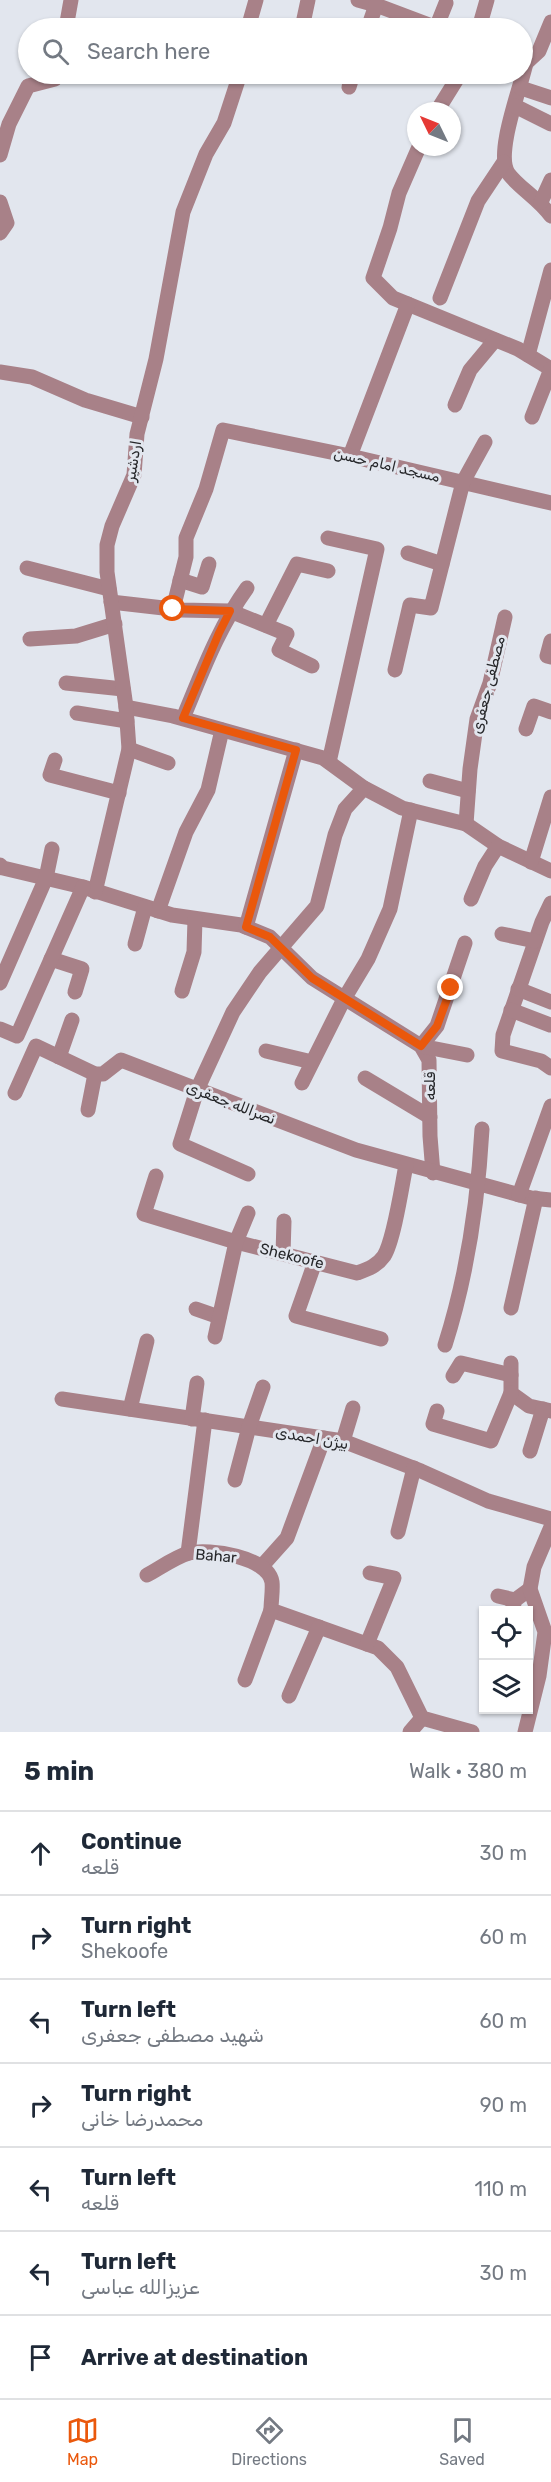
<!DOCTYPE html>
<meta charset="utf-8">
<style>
body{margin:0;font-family:Rubik,Vazirmatn,sans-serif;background:#f6f6f7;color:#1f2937}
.controls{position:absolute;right:18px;bottom:18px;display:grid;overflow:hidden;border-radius:0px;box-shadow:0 2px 4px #0004}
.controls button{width:54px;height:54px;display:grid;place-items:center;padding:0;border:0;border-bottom:2px solid #e0e1e3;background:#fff;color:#1f2937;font:30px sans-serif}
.compass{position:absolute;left:407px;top:102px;width:54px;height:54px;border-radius:50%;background:#fff;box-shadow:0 2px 4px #0004;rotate:313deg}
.stop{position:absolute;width:18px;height:18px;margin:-14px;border:4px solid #ea580c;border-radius:50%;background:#fff}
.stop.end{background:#ea580c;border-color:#fff;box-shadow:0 2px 6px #0008}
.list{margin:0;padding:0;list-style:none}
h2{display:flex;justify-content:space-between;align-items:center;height:78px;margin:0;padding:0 24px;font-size:26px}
h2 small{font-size:20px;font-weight:400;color:#747a83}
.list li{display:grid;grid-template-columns:39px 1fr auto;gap:18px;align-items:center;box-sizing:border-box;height:84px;padding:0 24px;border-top:2px solid #e0e1e3}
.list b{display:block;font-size:22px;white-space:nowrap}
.list p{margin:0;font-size:20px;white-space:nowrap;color:#747a83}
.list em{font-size:20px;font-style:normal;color:#747a83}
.icon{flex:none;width:33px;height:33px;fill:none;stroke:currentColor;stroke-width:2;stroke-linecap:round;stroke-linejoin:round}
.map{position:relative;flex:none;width:551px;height:1732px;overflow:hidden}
.search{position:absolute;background:#fff;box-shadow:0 2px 4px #0004;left:18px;right:18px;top:18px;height:66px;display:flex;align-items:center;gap:15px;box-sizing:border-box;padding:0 21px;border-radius:33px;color:#747a83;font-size:22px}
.sheet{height:666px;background:#fff}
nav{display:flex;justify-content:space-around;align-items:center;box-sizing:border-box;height:84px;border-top:2px solid #e0e1e3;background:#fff;font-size:16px;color:#747a83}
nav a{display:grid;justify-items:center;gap:3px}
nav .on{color:#ea580c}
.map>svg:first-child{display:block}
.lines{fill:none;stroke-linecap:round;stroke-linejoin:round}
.minor{stroke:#a88188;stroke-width:15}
.route{stroke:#ea580c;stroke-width:8}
.labels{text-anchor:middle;stroke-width:6;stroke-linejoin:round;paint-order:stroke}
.street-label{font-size:15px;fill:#26272a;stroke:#e2e6ee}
</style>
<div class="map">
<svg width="551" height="1732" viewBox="0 0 551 1732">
<rect width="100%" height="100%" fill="#e2e6ee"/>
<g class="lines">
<g class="minor">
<path d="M 358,0 L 376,5 L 437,28"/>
<path d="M 66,28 L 71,0"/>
<path d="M 248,28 L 256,0"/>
<path d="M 302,28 L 308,0"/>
<path d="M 368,28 L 376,5"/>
<path d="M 436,28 L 446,3"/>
<path d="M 479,28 L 487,0"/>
<path d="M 522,62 L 526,63 C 521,87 495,153 508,173 C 518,187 539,199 551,216"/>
<path d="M 526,63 L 539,51 L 551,22"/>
<path d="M 349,87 L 353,74"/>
<path d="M 521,88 L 551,98"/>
<path d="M 515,106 L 551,124"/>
<path d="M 437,111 L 460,74"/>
<path d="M 419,147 L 399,193 L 390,228 L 373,278 L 393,298 L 518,349 L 551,369"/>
<path d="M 0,155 L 9,124 L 28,86 L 55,79 L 58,74"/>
<path d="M 0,202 L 7,223 L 0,233"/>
<path d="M 541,202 L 551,180"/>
<path d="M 440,298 L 478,201 L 504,162"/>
<path d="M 528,355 L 551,270"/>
<path d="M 0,372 L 32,377 L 85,400 L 142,417"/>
<path d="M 455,405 L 470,370 L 495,340"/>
<path d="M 532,417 L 551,369"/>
<path d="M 350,456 L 408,304"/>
<path d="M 328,538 L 377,549 L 329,762"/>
<path d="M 408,553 L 442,564"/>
<path d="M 27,568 L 109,589"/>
<path d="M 180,580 L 202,587 L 209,564"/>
<path d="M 111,602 L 181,610 L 230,611 L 287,634 L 279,650 L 312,666"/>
<path d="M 173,609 L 186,557 L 186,538 L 206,489 L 223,430 L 350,456 L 551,503"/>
<path d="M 266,625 L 297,564 L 328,571"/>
<path d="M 30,639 L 76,636 L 115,624"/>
<path d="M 551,641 L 547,656 L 551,657"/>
<path d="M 395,670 L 410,605 L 431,608 L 463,482 L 485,442"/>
<path d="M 66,683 L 123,689"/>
<path d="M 126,707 L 173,716 L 323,758 L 364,788 L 402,808 L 466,824 L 498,846 L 551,871"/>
<path d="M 77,713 L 127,721"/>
<path d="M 183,718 C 202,673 218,628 247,588"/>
<path d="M 526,729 L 534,706 L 551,712"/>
<path d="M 129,749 L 168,763"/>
<path d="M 55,760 L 50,775 L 119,793"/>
<path d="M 430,781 L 468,791"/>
<path d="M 466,824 L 470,769 L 477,719 L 490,683 L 505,617"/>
<path d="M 531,862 L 551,797"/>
<path d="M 0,865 L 3,868 L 83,887 L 172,915 L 241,925 L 270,937 L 312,978 L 421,1046 L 429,1060 L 430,1136 L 433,1173"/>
<path d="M 95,892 L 129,749 L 126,707 L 107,572 L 107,545 L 112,526 L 134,475 L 137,434 L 156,359 L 183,212 L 206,154 L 224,123 L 240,74"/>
<path d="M 471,899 L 485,866 L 498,846"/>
<path d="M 551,903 L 542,922 L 503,1035 L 502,1051 L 541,1061 L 551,1068"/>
<path d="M 158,911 L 186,832 L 208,790 L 222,730"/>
<path d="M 246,927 L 296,750"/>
<path d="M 502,934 L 535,941"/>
<path d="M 465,943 L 437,1026 L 421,1046 L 467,1055"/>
<path d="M 135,944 L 145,907"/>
<path d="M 51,959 L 82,969 L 75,992"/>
<path d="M 0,983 L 46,878 L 52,849"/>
<path d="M 518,989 L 551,1002"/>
<path d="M 182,991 L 194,952 L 195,919"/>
<path d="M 511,1010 L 550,1025"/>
<path d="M 0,1029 L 17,1036 L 83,887"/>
<path d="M 266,1051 L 312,1062"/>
<path d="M 59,1057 L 72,1020"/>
<path d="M 365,1078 L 430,1117"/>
<path d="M 302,1083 L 344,999 L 368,959 L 390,909 L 411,810"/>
<path d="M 15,1093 L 36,1046 L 95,1074 L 103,1074 L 121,1060 L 356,1150 L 531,1198 L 551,1200"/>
<path d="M 88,1110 L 95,1074"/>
<path d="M 248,1174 L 180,1144 L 197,1090 L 233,1012 L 260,972 L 317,906 L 335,835 L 345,809 L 364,788"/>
<path d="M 156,1176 L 144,1214 L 236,1242 L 357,1273 C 368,1269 377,1266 384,1256 C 394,1240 402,1185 406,1165"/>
<path d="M 519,1195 L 551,1106"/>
<path d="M 283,1254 L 284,1221"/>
<path d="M 315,1262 L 296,1316 L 381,1339"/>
<path d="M 511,1308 L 536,1198"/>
<path d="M 196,1309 L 219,1317"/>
<path d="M 215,1337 L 236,1242 L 248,1213"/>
<path d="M 445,1345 C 467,1276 478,1201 482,1129"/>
<path d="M 511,1363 L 511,1393 L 529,1406 L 551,1411"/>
<path d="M 453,1376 L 461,1363 L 511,1375"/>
<path d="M 62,1399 L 343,1441 L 421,1471 L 488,1501 L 551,1519"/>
<path d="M 130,1409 L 147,1341"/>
<path d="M 437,1411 L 433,1424 L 491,1441 L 511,1393"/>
<path d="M 192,1419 L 197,1383"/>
<path d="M 343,1441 L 353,1408"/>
<path d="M 530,1451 L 543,1409"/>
<path d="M 235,1480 L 249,1427 L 263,1387"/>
<path d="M 398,1532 L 414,1468"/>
<path d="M 188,1553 L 205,1420"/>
<path d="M 262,1566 L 287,1538 L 324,1438"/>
<path d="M 147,1575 C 160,1568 175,1557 189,1553 C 209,1548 268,1557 272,1582 C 273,1590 271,1601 271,1610 L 378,1648 L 397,1667 L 422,1718 L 472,1732"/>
<path d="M 498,1596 L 515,1600"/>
<path d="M 512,1610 L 515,1600 L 530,1589"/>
<path d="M 367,1644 L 394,1578 L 370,1573"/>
<path d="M 245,1680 L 271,1610"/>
<path d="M 289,1696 L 319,1627"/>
<path d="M 410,1732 L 422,1718"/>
<path d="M 525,1732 L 539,1676 L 545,1632 L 530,1589 L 534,1567 L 551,1527"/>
</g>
</g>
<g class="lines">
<path class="route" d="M 173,609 L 230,611 L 219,633 L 183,718 L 296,750 L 246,927 L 270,937 L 312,978 L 421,1046 L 437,1026 L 451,988"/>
</g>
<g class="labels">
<g class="street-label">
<text transform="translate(133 461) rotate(-81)" y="5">اردشیر</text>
<text transform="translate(387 465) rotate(13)" y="5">مسجد امام حسن</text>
<text transform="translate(488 685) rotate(-76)" y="5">مصطفی جعفری</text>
<text transform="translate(430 1086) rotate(-90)" y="5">قلعه</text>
<text transform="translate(231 1103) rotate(21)" y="5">نصرالله جعفری</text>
<text transform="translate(292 1256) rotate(14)" y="5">Shekoofe</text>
<text transform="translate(312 1438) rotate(10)" y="5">بیژن احمدی</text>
<text transform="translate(216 1556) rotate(5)" y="5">Bahar</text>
</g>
</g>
</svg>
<div class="controls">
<button><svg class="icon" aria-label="locate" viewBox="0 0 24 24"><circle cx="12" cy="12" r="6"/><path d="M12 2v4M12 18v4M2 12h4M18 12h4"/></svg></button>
<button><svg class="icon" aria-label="layers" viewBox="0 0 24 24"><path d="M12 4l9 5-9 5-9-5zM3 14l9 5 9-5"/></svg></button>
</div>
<svg class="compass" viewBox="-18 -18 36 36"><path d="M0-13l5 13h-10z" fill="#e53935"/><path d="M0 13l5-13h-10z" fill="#747a83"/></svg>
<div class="stop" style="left:173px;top:609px"></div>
<div class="stop end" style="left:451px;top:988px"></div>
<div class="search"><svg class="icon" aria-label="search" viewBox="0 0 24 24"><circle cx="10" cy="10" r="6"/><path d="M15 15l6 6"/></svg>Search here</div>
</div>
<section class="sheet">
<h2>5 min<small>Walk · 380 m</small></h2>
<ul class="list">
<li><svg class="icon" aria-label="ahead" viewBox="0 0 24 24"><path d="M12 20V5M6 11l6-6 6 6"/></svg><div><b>Continue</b><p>قلعه</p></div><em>30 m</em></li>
<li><svg class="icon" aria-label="right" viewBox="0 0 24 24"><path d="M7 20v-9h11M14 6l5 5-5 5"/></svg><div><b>Turn right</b><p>Shekoofe</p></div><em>60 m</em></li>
<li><svg class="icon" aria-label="left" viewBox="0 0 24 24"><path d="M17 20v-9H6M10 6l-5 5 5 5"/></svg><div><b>Turn left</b><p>شهید مصطفی جعفری</p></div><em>60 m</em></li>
<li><svg class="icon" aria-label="right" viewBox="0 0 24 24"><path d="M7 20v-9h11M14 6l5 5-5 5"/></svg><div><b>Turn right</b><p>محمدرضا خانی</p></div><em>90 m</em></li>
<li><svg class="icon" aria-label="left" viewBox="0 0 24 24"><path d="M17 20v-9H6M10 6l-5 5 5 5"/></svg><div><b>Turn left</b><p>قلعه</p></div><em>110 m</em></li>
<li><svg class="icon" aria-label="left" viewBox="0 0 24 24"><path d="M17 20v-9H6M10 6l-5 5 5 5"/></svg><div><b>Turn left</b><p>عزیزالله عباسی</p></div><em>30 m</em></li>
<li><svg class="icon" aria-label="arrive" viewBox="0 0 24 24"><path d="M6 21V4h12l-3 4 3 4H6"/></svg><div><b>Arrive at destination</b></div></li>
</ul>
</section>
<nav>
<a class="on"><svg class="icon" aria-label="map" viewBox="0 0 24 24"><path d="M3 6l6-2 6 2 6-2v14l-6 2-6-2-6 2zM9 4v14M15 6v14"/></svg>Map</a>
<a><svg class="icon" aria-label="directions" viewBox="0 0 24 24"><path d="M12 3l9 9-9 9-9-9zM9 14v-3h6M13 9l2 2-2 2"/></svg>Directions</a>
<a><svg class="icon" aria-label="saved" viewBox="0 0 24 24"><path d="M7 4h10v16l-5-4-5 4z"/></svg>Saved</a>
</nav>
